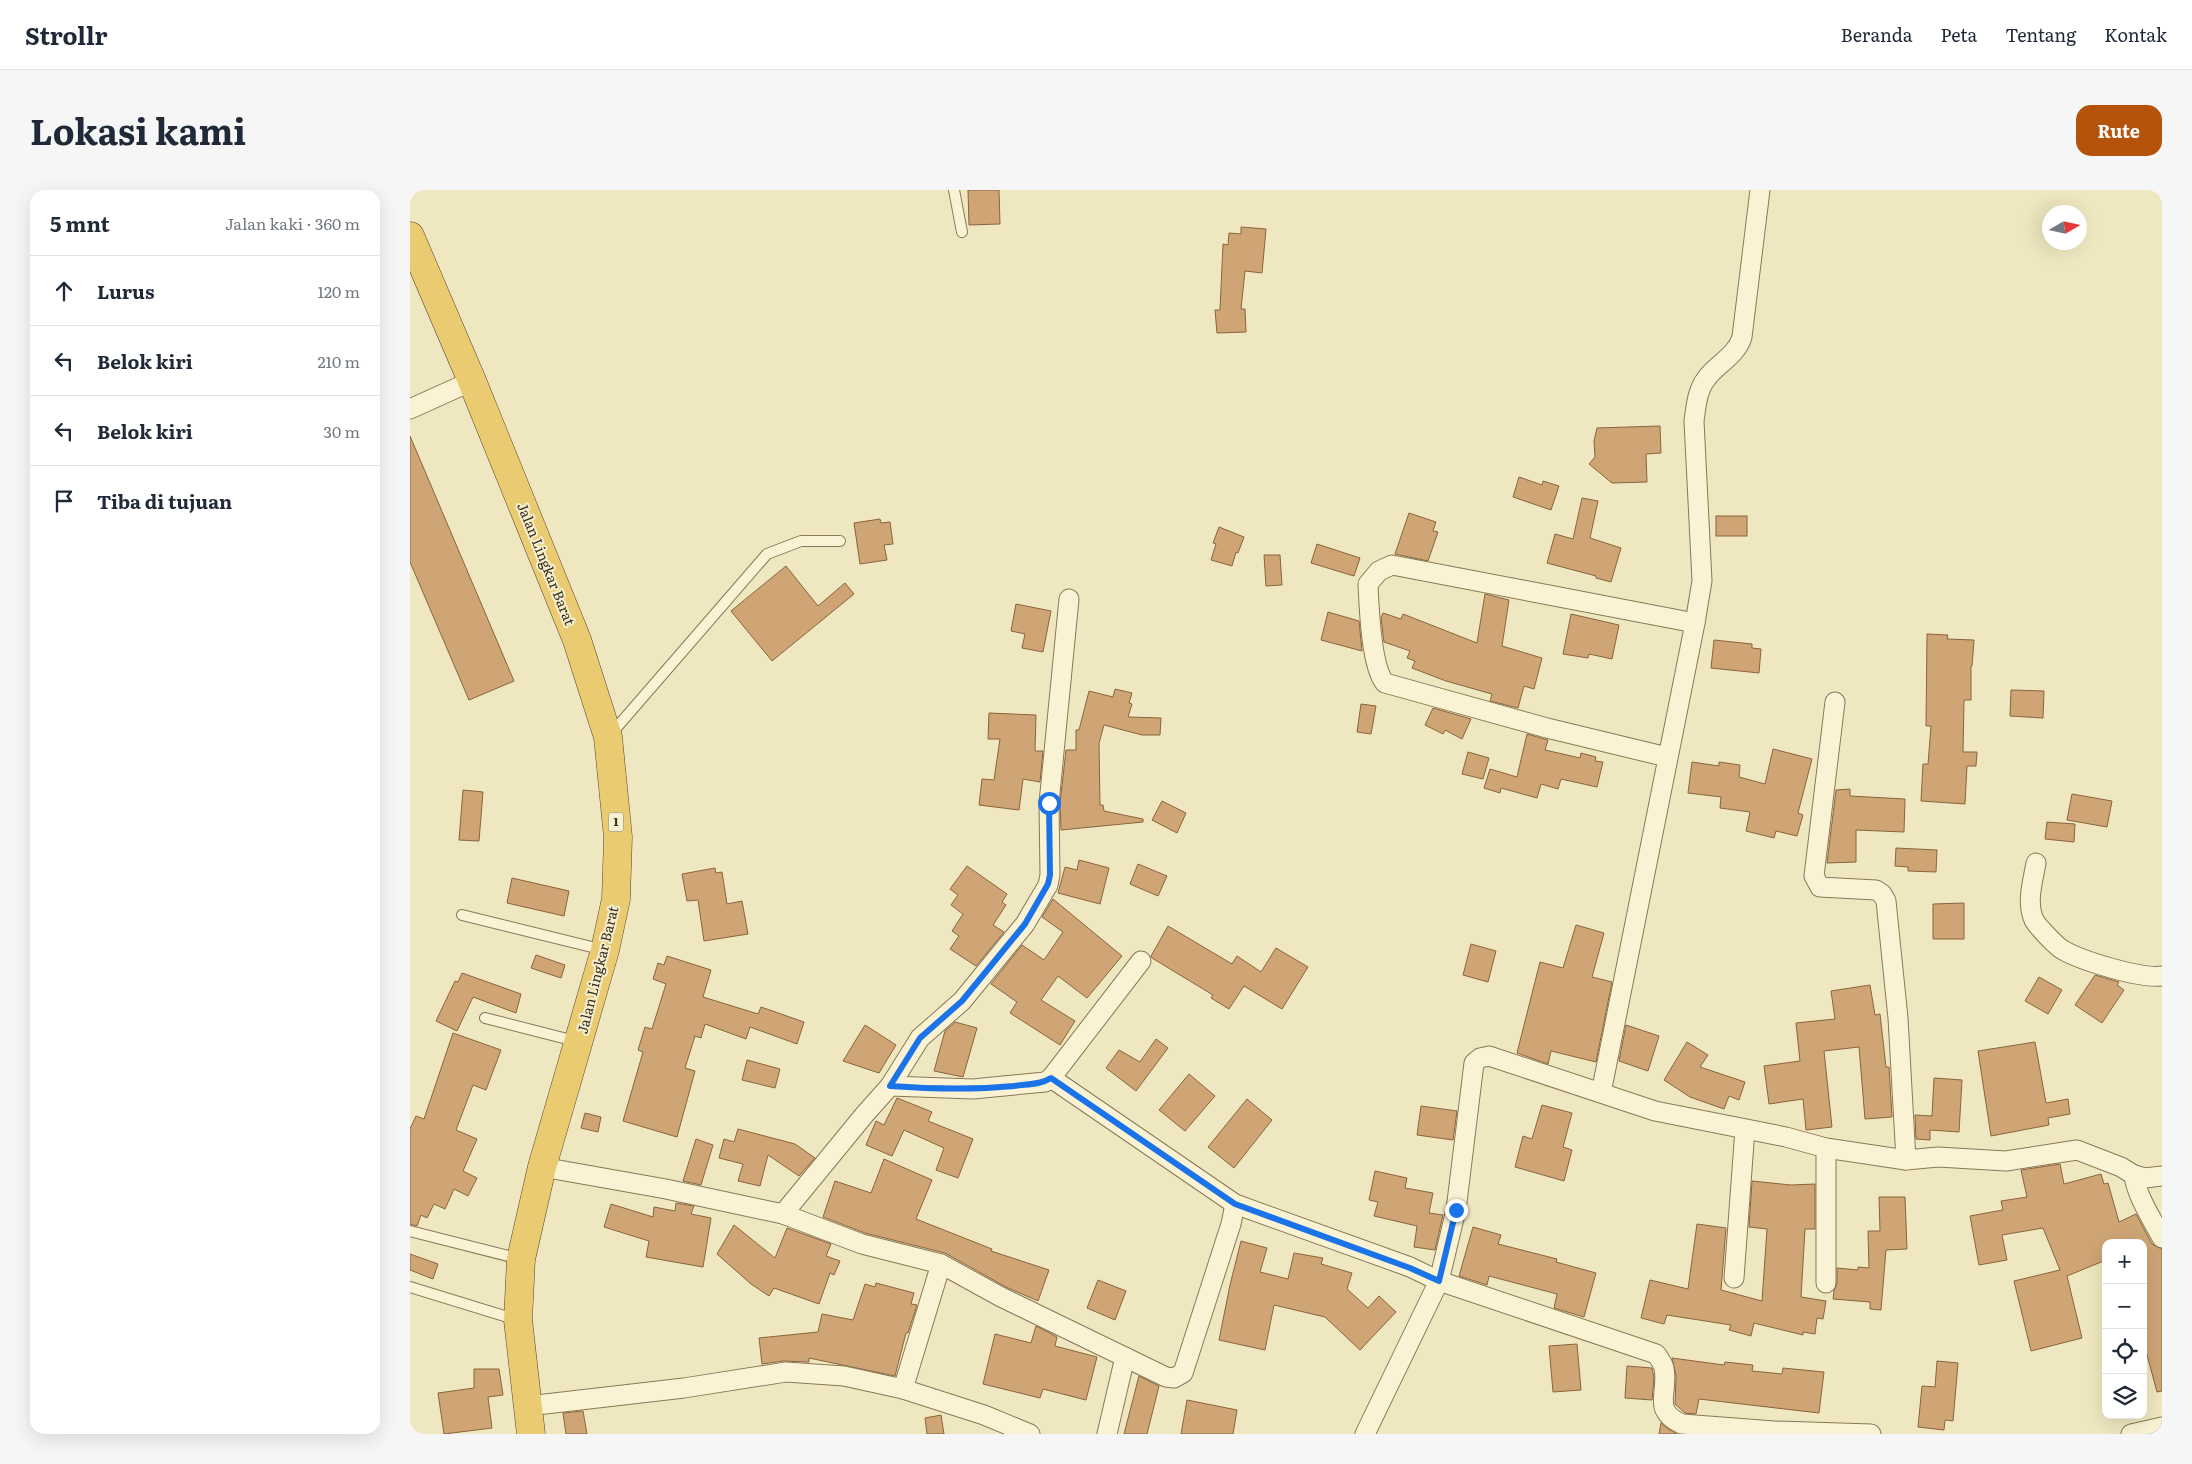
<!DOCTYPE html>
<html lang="id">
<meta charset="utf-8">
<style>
body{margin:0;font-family:Literata,serif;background:#f6f6f7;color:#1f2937}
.controls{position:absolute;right:15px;bottom:15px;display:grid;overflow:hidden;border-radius:10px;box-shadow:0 5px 20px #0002}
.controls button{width:45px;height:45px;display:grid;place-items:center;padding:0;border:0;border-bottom:1px solid #e0e1e3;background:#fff;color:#1f2937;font:25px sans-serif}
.compass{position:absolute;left:1632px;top:15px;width:45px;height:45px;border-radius:50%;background:#fff;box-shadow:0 5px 20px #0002;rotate:81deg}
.stop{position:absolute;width:15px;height:15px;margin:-11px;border:4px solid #1a73e8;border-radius:50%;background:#fff}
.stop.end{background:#1a73e8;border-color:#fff;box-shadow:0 1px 5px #0008}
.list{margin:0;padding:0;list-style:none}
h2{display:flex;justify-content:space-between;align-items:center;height:65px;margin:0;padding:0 20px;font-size:21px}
h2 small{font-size:16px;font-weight:400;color:#747a83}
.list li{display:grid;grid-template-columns:32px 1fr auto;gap:15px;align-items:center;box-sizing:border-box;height:70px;padding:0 20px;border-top:1px solid #e0e1e3}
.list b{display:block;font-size:19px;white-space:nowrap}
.list em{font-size:16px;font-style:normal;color:#747a83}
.icon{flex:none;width:28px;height:28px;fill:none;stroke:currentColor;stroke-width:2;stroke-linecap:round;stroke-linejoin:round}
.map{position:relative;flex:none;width:1752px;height:1244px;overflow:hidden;border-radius:15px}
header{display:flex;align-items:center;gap:30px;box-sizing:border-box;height:70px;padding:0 25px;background:#fff;border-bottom:1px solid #e0e1e3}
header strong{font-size:24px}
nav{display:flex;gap:28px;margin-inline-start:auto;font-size:18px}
.intro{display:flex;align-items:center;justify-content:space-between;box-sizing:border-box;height:120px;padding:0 30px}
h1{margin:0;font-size:35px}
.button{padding:12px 22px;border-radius:15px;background:#b45309;color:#fff;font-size:18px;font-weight:700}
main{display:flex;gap:30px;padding:0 30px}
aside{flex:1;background:#fff;border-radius:15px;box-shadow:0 5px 20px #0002}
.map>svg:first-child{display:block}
.building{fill:#cfa575;stroke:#89643c}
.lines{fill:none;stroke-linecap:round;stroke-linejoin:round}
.service-casing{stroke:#897857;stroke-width:12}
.minor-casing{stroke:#897857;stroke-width:21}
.trunk-casing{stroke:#56452c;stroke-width:29}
.service{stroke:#faf3d3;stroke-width:10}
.minor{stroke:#faf3d3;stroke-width:19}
.trunk{stroke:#ebcb72;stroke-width:28}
.route{stroke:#1a73e8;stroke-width:6}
.labels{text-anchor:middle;stroke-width:4;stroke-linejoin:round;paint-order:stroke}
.shield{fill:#f6f0d0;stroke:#716852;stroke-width:1}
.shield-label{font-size:12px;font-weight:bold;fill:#382d1c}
.street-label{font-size:14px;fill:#382d1c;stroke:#f6f0d0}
</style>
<header>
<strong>Strollr</strong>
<nav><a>Beranda</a><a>Peta</a><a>Tentang</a><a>Kontak</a></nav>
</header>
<div class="intro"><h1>Lokasi kami</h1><a class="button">Rute</a></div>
<main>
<aside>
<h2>5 mnt<small>Jalan kaki · 360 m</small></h2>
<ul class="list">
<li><svg class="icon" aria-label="ahead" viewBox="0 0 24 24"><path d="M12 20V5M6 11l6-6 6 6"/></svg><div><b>Lurus</b></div><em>120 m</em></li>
<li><svg class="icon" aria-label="left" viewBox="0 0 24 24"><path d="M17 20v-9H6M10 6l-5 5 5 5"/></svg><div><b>Belok kiri</b></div><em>210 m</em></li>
<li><svg class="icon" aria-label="left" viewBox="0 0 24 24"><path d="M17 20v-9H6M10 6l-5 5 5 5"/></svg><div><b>Belok kiri</b></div><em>30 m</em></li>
<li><svg class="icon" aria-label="arrive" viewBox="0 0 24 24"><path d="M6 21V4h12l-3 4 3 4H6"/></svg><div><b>Tiba di tujuan</b></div></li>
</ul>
</aside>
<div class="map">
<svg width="1752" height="1244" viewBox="0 0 1752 1244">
<rect width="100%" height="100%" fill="#efe7c0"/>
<g class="building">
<path d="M 558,0 L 589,0 L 590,34 L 559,35 Z"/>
<path d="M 831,37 L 856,39 L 852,83 L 835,81 L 831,119 L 835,119 L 836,142 L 807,143 L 805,120 L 810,120 L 813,54 L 818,55 L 819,43 L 831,44 Z"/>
<path d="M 1250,236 L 1251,263 L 1236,264 L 1237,292 L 1202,293 L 1179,274 L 1185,267 L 1184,251 L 1187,238 Z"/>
<path d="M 0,246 L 104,491 L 59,510 L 0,372 Z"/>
<path d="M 1109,287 L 1132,295 L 1133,291 L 1149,296 L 1141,320 L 1103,307 Z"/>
<path d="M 1172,308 L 1188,311 L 1180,348 L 1211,358 L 1201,392 L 1186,388 L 1186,386 L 1137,373 L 1145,344 L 1163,349 Z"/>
<path d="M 999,323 L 1026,332 L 1023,341 L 1028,342 L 1018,371 L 985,364 Z"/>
<rect x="1306" y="326" width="31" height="20"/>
<path d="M 470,329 L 471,333 L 480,332 L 483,354 L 474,355 L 477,370 L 450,374 L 444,333 Z"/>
<path d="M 809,337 L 834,347 L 828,363 L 826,362 L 822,376 L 801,370 L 806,354 L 803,353 Z"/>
<path d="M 907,354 L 950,368 L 944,386 L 901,373 Z"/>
<path d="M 854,365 L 870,365 L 872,395 L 856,396 Z"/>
<path d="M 376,376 L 408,416 L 435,393 L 444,404 L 362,471 L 321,421 Z"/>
<path d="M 1075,404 L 1099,410 L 1092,456 L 1132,468 L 1124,499 L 1114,496 L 1108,518 L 1080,511 L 1082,504 L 1036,491 L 1002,478 L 1005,471 L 997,468 L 1000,461 L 974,452 L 971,428 L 973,423 L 991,429 L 993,424 L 1067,453 Z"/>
<path d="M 606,414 L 641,421 L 633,462 L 612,458 L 615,444 L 601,441 Z"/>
<path d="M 918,422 L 949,431 L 952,461 L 911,450 Z"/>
<path d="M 1161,424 L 1209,435 L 1202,469 L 1179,464 L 1178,468 L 1153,464 Z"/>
<path d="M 1517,444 L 1538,445 L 1537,449 L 1564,450 L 1562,476 L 1561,476 L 1561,510 L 1554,510 L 1553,562 L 1567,562 L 1566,576 L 1557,576 L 1555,614 L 1511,611 L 1513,574 L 1518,574 L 1521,536 L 1516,536 Z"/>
<path d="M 1304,450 L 1342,454 L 1342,458 L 1351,459 L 1349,483 L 1301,478 Z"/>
<path d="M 705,499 L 722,503 L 719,513 L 722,514 L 718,527 L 751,528 L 750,545 L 732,545 L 694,535 L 689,553 L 690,615 L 693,615 L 694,621 L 733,629 L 733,632 L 651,640 L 650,613 L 656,560 L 666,560 L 666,540 L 669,540 L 679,501 L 703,507 Z"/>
<path d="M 1601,500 L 1634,501 L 1633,528 L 1600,526 Z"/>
<path d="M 951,514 L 966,516 L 961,544 L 947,542 Z"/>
<path d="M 1023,518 L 1061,529 L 1052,549 L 1035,540 L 1033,544 L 1015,535 Z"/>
<path d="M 579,523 L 626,525 L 625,561 L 633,561 L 630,592 L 613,589 L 609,620 L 569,615 L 572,589 L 584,590 L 590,549 L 578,549 Z"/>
<path d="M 1117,544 L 1138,550 L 1135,560 L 1170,568 L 1171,563 L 1186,567 L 1185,571 L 1193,572 L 1187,597 L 1151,589 L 1148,599 L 1131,594 L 1127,608 L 1091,598 L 1090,603 L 1074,598 L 1080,579 L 1107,587 Z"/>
<path d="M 1363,559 L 1402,569 L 1388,623 L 1393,625 L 1387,646 L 1366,641 L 1364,648 L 1336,641 L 1340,622 L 1310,618 L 1311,607 L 1278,603 L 1282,572 L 1309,576 L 1309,572 L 1330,575 L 1329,587 L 1355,594 Z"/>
<path d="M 1058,562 L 1079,568 L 1073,589 L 1052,584 Z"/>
<path d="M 1440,599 L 1440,606 L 1495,609 L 1494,642 L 1446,640 L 1446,672 L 1417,673 L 1426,600 Z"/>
<path d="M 53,600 L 73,602 L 69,651 L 49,650 Z"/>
<path d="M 1662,604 L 1702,611 L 1697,637 L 1657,630 Z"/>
<path d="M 752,611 L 776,623 L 767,643 L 742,630 Z"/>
<path d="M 1637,632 L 1665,634 L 1664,652 L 1635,649 Z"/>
<path d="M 1486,658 L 1527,660 L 1526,682 L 1498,681 L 1498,677 L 1485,676 Z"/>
<path d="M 669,670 L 699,678 L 690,714 L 648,703 L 655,677 L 667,680 Z"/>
<path d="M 728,674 L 757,686 L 748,706 L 720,694 Z"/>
<path d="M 557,676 L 597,704 L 592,712 L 596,715 L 583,735 L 594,742 L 566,776 L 540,759 L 549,746 L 542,741 L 553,724 L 541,715 L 548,705 L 540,699 Z"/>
<path d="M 305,678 L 306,683 L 312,682 L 317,714 L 332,711 L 338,744 L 294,751 L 288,710 L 277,711 L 272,684 Z"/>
<path d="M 102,688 L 159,701 L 154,726 L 97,713 Z"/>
<path d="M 643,709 L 712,766 L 677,808 L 648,786 L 631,810 L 665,831 L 650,855 L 600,823 L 607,812 L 581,794 L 612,755 L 634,770 L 653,742 L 632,727 Z"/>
<path d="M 1554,713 L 1554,749 L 1523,749 L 1523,714 Z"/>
<path d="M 1166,735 L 1194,743 L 1182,787 L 1202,792 L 1186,872 L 1141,861 L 1138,874 L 1107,863 L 1130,772 L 1153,778 Z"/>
<path d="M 758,736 L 822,774 L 827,766 L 851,782 L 866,758 L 898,777 L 872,819 L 834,796 L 819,819 L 801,808 L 803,805 L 742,768 L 741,766 Z"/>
<path d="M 1061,754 L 1086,761 L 1078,792 L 1053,785 Z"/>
<path d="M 126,765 L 155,775 L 151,788 L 121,778 Z"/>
<path d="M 257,766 L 301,780 L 293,807 L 348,824 L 351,817 L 394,832 L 387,854 L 340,837 L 336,849 L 295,834 L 291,848 L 285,846 L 275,878 L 285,881 L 267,947 L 213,931 L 233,862 L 228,860 L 235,837 L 242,839 L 256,794 L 243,789 L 248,773 L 254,775 Z"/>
<path d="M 52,783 L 111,804 L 106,823 L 63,807 L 47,841 L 26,831 L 45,791 L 48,792 Z"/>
<path d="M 1685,785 L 1709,792 L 1707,795 L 1714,800 L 1692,833 L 1665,815 Z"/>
<path d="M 1629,787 L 1652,800 L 1638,824 L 1615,811 Z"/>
<path d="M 1460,795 L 1465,825 L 1470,824 L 1476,877 L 1479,877 L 1482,927 L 1455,929 L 1449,857 L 1414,861 L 1422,937 L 1396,940 L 1393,909 L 1359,914 L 1354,876 L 1390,871 L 1386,833 L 1425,829 L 1421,801 Z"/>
<path d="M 545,832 L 567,838 L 553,887 L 524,881 L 535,841 Z"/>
<path d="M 455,835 L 486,855 L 469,883 L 433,871 Z"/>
<path d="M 1216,835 L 1249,846 L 1238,881 L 1209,871 Z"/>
<path d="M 43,843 L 91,860 L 76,900 L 63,895 L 46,940 L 67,949 L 53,981 L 67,988 L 58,1006 L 44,999 L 35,1019 L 24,1014 L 17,1028 L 11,1025 L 7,1036 L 0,1034 L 0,939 L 6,926 L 14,929 Z"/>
<path d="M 746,849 L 758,858 L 726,901 L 696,878 L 709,860 L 730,872 Z"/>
<path d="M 1277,852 L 1298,865 L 1290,877 L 1335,892 L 1329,910 L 1319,906 L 1314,919 L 1280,907 L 1254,890 Z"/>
<path d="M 1625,852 L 1636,913 L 1658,909 L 1660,924 L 1638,928 L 1639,935 L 1581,946 L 1568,861 Z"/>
<path d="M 337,870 L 370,879 L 365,898 L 332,890 Z"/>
<path d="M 779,884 L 805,906 L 775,941 L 749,920 Z"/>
<path d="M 1524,888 L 1552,890 L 1549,942 L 1520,940 L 1520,950 L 1506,949 L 1505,925 L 1522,926 Z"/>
<path d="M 487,908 L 522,922 L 518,931 L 563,949 L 548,988 L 526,980 L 534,958 L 494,940 L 482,966 L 456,955 L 466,931 L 474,935 Z"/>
<path d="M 837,909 L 862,930 L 824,978 L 798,957 Z"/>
<path d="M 1132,915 L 1162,923 L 1153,957 L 1162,960 L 1154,991 L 1105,977 L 1113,946 L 1122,949 Z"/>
<path d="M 1011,916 L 1047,921 L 1043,950 L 1007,945 Z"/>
<path d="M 175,923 L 191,927 L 188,942 L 171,938 Z"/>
<path d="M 328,939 L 385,954 L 405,968 L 389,986 L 358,965 L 350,996 L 328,991 L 333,974 L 309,968 L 314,949 L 324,952 Z"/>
<path d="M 286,949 L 303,955 L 291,995 L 273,991 Z"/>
<path d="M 474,969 L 522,990 L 506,1029 L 582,1059 L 581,1061 L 639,1080 L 628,1111 L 596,1097 L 535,1063 L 455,1043 L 413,1027 L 425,991 L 461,1003 Z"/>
<path d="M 1650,974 L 1654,994 L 1691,984 L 1694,994 L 1698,993 L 1709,1032 L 1726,1024 L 1742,1054 L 1752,1059 L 1752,1201 L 1747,1202 L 1733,1150 L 1733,1053 L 1696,1053 L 1696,1070 L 1657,1086 L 1672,1148 L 1621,1161 L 1604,1091 L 1650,1080 L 1633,1038 L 1592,1045 L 1597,1070 L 1569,1075 L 1560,1026 L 1593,1020 L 1591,1011 L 1617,1007 L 1611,980 Z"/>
<path d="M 965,981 L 997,988 L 995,998 L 1023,1003 L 1019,1023 L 1033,1025 L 1025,1060 L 1004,1057 L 1007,1036 L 964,1026 L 968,1012 L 959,1010 Z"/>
<path d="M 1342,991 L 1381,995 L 1405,994 L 1405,1039 L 1395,1039 L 1391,1107 L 1416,1111 L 1413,1129 L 1407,1128 L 1405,1144 L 1393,1142 L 1393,1145 L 1344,1133 L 1341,1146 L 1319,1140 L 1321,1135 L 1257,1125 L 1254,1134 L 1231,1128 L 1240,1090 L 1278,1099 L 1287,1034 L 1316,1038 L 1311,1100 L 1352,1111 L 1357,1039 L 1339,1037 Z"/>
<path d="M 1469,1007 L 1495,1007 L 1497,1059 L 1476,1060 L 1471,1120 L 1460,1119 L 1460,1112 L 1423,1109 L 1424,1101 L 1427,1093 L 1427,1078 L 1448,1080 L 1448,1077 L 1459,1078 L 1458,1041 L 1470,1041 Z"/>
<path d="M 266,1013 L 284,1016 L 281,1024 L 301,1028 L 293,1077 L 236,1067 L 239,1051 L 194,1037 L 201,1014 L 243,1027 L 244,1017 L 265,1021 Z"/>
<path d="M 324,1035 L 365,1068 L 377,1038 L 421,1054 L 416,1066 L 430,1071 L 424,1085 L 420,1083 L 409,1114 L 364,1098 L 359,1106 L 341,1094 L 307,1064 Z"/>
<path d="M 1063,1037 L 1091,1045 L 1088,1054 L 1147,1069 L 1146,1072 L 1186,1083 L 1174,1127 L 1144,1118 L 1147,1104 L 1079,1086 L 1077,1095 L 1049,1086 Z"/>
<path d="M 831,1051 L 857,1058 L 850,1082 L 878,1089 L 884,1063 L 913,1068 L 911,1074 L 942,1083 L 937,1099 L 958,1118 L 969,1106 L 986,1122 L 950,1160 L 915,1127 L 864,1115 L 855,1160 L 809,1150 L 820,1095 Z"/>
<path d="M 0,1064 L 28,1074 L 23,1089 L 0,1080 Z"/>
<path d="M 688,1090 L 716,1101 L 705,1130 L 677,1118 Z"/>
<path d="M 466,1093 L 504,1103 L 501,1114 L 507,1115 L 498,1143 L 496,1143 L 485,1186 L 399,1168 L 399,1172 L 374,1171 L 352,1174 L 349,1148 L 408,1142 L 412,1124 L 443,1130 L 455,1094 L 465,1097 Z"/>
<path d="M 626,1136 L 647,1147 L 645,1156 L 687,1167 L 676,1210 L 633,1199 L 630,1208 L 573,1194 L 585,1144 L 621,1153 Z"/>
<path d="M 1167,1154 L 1171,1200 L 1143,1202 L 1139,1156 Z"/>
<path d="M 1262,1168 L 1314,1175 L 1315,1172 L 1343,1175 L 1342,1181 L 1372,1184 L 1373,1178 L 1414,1182 L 1409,1223 L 1289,1209 L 1286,1224 L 1275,1223 L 1265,1214 L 1266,1186 Z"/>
<path d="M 1527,1171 L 1548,1173 L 1543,1231 L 1535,1230 L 1534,1240 L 1508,1237 L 1512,1196 L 1525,1197 Z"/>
<path d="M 1217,1176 L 1242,1178 L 1244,1188 L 1242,1210 L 1215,1208 Z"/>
<path d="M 64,1179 L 89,1179 L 93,1205 L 78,1207 L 82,1238 L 34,1244 L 28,1203 L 64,1198 Z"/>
<path d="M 729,1186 L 749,1196 L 737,1244 L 714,1244 Z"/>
<path d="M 777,1210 L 827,1220 L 823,1244 L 771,1244 Z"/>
<path d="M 173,1221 L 177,1244 L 156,1244 L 153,1223 Z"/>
<path d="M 531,1225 L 534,1244 L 517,1244 L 515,1228 Z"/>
<path d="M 1251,1233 L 1257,1238 L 1267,1244 L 1249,1244 Z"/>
</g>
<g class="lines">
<g class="service-casing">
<g id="service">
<path d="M 544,0 L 552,42"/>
<path d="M 201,544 L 357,364 L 391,351 L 430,351"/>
<path d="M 52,725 L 194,760"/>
<path d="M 75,828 L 169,852"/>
<path d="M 0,1041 L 110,1069"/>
<path d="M 0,1097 L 107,1130"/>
</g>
</g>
<g class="minor-casing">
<g id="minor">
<path d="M 0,219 L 62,191"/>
<path d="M 1425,512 L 1404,686 L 1410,697 L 1466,700 L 1472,704 L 1476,711 L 1488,828 L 1496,970"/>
<path d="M 1257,567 L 1137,538 L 975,493 C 961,477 959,416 958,394 L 969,381 L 982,375 L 1285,433"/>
<path d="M 1626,673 C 1623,691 1616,712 1624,730 C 1627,736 1647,757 1653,760 C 1672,771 1731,789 1752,786"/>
<path d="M 641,888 L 825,1014 L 1000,1077 L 1029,1091 L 1246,1164 C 1249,1168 1253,1174 1254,1178 C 1259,1204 1241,1220 1272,1234 L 1364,1241 L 1461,1244"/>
<path d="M 480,896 L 510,848 L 552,811 L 615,734 L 638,695 L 640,685 L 639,613 L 659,409"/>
<path d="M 1191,903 L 1285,433 L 1292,391 L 1284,231 C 1286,217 1287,201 1296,189 C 1307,174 1327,165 1332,147 L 1350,0"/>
<path d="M 132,977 L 256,999 L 373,1024 L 455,924 L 480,896 L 563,899 L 635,892 L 641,888 L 731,771"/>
<path d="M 1724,985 C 1726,1005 1742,1029 1752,1048"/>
<path d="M 373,1024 L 452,1054 L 531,1074 L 591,1107 L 756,1187 L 764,1188 L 773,1183 L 821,1034 L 825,1014"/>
<path d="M 1324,1088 L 1335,939"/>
<path d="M 1416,1093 L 1416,958"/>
<path d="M 493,1199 L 574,1225 L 620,1244"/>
<path d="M 118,1216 L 274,1198 L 376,1182 L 434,1186 L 493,1199 L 531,1074"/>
<path d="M 697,1244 L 715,1167"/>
<path d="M 955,1244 L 1029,1091 L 1046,1020 L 1064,873 L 1070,868 L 1079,866 L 1245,921 L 1376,947 L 1416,958 L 1496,970 L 1528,967 L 1596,971 L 1667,960 L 1711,977 L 1724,985 L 1735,988 L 1752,986"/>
<path d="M 1721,1244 L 1752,1237"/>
</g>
</g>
<g class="trunk-casing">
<path id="trunk" d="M 0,46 L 62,191 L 167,450 L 198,547 L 208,647 L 206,709 L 195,760 L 132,977 L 111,1069 L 108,1130 L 121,1244"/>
</g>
<use href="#service" class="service"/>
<use href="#minor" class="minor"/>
<use href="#trunk" class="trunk"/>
</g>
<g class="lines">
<path class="route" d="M 639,613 L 640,685 L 638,694 L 615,734 L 552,811 L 510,848 L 480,896 C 522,899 562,900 604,896 C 616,894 630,895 641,888 L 825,1014 L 1000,1078 L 1029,1091 L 1046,1020"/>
</g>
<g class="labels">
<rect class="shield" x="198.5" y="622.5" width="15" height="19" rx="4"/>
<g class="shield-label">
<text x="206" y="636">1</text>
</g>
<g class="street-label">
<text transform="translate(136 374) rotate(68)" y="5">Jalan Lingkar Barat</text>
<text transform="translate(188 780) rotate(-76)" y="5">Jalan Lingkar Barat</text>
</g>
</g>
</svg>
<div class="controls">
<button>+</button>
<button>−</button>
<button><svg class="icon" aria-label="locate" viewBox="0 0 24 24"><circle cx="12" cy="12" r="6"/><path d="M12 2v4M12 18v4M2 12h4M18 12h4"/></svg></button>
<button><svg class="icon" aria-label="layers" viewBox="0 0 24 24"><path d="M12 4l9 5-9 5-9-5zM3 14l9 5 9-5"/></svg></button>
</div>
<svg class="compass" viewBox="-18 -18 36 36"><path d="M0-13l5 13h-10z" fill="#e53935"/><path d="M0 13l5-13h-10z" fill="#747a83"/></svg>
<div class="stop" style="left:639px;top:613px"></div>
<div class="stop end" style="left:1046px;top:1020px"></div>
</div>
</main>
